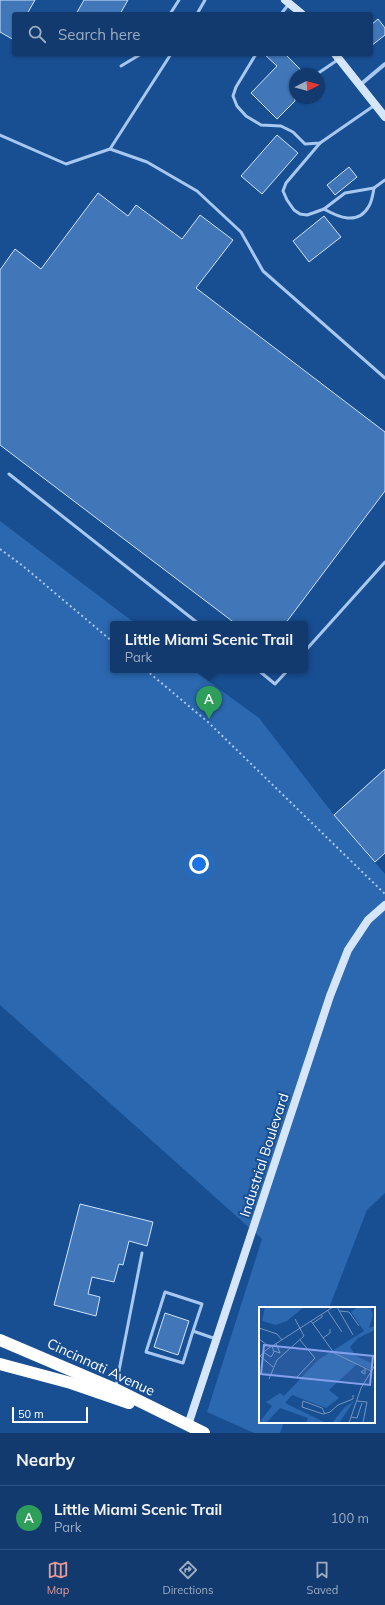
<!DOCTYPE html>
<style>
body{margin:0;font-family:Mulish,sans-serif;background:#1f4576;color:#f1f3f6}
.compass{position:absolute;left:289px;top:68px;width:36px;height:36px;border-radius:50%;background:#123a6e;box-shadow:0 1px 3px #0004;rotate:84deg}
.scale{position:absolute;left:12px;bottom:10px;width:76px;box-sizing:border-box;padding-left:4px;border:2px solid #fff;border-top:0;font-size:11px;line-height:14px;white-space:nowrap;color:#fff;-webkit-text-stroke:3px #184e92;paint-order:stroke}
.you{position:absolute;left:199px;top:864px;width:14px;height:14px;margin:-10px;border:3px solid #fff;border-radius:50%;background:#1a73e8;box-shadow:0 0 0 6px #1a73e833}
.badge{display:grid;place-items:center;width:26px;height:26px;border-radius:50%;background:#e69b98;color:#fff;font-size:13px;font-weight:700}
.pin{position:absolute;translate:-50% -33px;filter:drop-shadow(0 1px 2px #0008)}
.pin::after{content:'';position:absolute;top:21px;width:14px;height:12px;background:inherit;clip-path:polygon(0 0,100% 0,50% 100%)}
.popup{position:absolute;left:110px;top:621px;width:198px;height:52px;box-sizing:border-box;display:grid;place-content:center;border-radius:4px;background:#123a6e;filter:drop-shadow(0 1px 3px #0005);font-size:13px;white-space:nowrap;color:#9cadc2}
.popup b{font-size:15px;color:#f1f3f6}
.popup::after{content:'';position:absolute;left:50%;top:100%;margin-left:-8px;border:8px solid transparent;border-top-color:#123a6e}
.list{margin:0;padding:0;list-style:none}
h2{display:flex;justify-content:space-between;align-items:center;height:52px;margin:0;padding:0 16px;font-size:17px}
h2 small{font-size:13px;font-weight:400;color:#9cadc2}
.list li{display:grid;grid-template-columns:26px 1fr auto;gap:12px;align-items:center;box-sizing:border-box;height:64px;padding:0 16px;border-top:1px solid #315481}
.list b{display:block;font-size:15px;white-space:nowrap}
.list p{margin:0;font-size:13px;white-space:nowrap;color:#9cadc2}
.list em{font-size:13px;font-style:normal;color:#9cadc2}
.icon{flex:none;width:22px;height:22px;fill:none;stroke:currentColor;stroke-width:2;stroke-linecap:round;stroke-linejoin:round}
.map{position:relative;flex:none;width:385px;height:1433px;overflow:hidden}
.search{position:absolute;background:#123a6e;box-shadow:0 1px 3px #0004;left:12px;right:12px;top:12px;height:44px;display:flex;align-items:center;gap:10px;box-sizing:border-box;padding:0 14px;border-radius:4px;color:#9cadc2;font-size:15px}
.sheet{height:116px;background:#123a6e}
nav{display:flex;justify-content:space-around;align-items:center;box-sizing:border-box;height:56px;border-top:1px solid #315481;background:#123a6e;font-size:11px;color:#9cadc2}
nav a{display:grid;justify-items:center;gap:2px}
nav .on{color:#e69b98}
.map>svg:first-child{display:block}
.green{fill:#2b68b0}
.building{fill:#4177b9;stroke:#cee3fb}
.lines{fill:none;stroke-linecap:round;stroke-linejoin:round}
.path{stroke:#a7c8f0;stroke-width:2;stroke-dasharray:2 3;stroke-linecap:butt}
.lane{stroke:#a7c8f0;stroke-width:3}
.street{stroke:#a7c8f0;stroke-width:4}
.secondary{stroke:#d5e6fb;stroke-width:8}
.highway{stroke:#fff;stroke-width:12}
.labels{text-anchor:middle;stroke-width:4;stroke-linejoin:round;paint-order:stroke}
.street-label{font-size:14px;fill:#fff;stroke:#184e92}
.inset-road{fill:none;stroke:#7495be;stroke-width:1}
.view{fill:#839eea;fill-opacity:0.15;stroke:#839eea;stroke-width:2}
.inset-edge{fill:none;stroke:#fff;stroke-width:2}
</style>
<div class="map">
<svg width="385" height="1433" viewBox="0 0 385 1433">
<rect width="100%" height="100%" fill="#184e92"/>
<path class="green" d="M 0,521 L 136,624 L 113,624 L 113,670 L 193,670 L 259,718 L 334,815 L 385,874 L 385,1193 L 367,1210 L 329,1308 L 260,1308 L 260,1422 L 284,1422 L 280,1433 L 254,1433 L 207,1412 L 262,1239 L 0,1005 Z"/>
<g class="building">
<path d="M 0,0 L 35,0 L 27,14 L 14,14 L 14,40 L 0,32 Z"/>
<path d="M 84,0 L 128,0 L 120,14 L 76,14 Z"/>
<path d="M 378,19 L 385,28 L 385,35 L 371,46 L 371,25 Z"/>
<path d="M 264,54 L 285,54 L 305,74 L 295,74 L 295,101 L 277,119 L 251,93 L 277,66 Z"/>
<path d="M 277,135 L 298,153 L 262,194 L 241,176 Z"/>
<path d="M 349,167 L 357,177 L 335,195 L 327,185 Z"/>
<path d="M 98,193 L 128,216 L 136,205 L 182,239 L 200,215 L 233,240 L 196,288 L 385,432 L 385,491 L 285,624 L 236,624 L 0,445 L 0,270 L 15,249 L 41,269 Z"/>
<path d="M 324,216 L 341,237 L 309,262 L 293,241 Z"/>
<path d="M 385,769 L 385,853 L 375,862 L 334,815 Z"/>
<path d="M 80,1204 L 153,1222 L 147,1246 L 129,1241 L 123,1265 L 119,1264 L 114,1282 L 92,1277 L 88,1294 L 100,1297 L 96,1316 L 54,1305 Z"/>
<path d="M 165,1313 L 189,1321 L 178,1355 L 154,1347 Z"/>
</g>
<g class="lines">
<g class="path">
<path d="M 0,549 L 23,566 L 113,642"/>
<path d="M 146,670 L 209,723 L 385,894"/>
</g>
<g class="lane">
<path d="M 170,14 L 179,0"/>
<path d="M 197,14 L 205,0"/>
<path d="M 281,14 L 288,5"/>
<path d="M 256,54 L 236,87 L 233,96 L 237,106 L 246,116 L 261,125 L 281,126 L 293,132 L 305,144 L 320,143 L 375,105"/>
<path d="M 121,66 L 141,54"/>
<path d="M 317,74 L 339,59"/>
<path d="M 0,135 L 66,164 L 110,149 L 147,162 L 197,191 L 241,232 L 263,271 L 385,378"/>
<path d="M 320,143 L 286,183 L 283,191 L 287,200 L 294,210 L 300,214 L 307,215 L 313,213 L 324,209 L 345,193 L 374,188 L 385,180"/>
<path d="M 110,149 L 171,54"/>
<path d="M 324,209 C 338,217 358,226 369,206 C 372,201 373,194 374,188"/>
<path d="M 9,474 L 199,624"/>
<path d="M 305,651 L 385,562"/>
<path d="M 258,670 L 275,684 L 288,670"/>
<path d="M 193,1331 L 202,1304 L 165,1292 L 146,1352 L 183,1363 L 193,1331 L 216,1339"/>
<path d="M 116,1386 L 142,1253"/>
</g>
<path class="street" d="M 360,85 L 385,64"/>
<g class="secondary">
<path d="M 285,0 L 302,14"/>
<path d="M 335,54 L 385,117"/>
<path d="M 188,1425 L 330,996 L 348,950 L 368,920 L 385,905"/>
</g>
<g class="highway">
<path d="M 0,1340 L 115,1389 L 204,1433"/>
<path d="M 0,1364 L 71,1383 L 129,1403"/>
</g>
</g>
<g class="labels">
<g class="street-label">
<text transform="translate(264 1155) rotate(-72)" y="5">Industrial Boulevard</text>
<text transform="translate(101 1367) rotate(25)" y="5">Cincinnati Avenue</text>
</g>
</g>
<g transform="translate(259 1307)">
<rect width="116" height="116" fill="#184e92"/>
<path d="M 6,0 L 45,0 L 28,14 L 17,18 L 3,14 ZM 99,0 L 111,0 L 114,8 L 110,21 L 116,19 L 116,23 L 99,31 L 91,40 L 97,49 L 114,57 L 111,62 L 98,57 L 70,83 L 80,91 L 67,101 L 33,88 L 26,96 L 67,116 L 47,116 L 49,111 L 21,101 L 7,116 L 0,116 L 13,99 L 7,95 L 21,86 L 25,89 L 59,53 L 105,24 L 92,5 ZM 95,94 L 80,116 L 73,116 L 85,101 Z" fill="#2b68b0"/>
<path class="inset-road" d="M 78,0 L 94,28M 69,4 L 83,25M 81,4 L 90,5 L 100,19M 52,14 L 75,46 L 112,64M 54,16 L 63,10 L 63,8M 0,21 L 18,27 L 23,33M 64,31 L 71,26 L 71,22M 0,32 L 11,40M 15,44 L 21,46 L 17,36M 4,45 L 12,50 L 15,45 L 13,39M 1,49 L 14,60M 0,50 L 7,43 L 74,0M 105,63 L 102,65 L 106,67 L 106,61M 38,70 L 56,51 L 41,33M 10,72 L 18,53 L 45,29 L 36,12M 98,94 L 108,95 L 104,116M 66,107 L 63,101 L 44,94 L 43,100 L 64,107 L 68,106 L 71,105 L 79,98 L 94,92 L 94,88M 92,110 L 98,111 L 103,96M 90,116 L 102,81 L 116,58"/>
<path class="view" d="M 5,38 L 114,49 L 111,78 L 2,67 Z"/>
<rect width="116" height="116" class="inset-edge"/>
</g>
</svg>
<svg class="compass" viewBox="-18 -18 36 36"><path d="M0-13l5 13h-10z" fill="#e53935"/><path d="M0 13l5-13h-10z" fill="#9cadc2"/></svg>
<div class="scale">50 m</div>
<div class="you"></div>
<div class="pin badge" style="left:209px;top:719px;background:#2e9e5b">A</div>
<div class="popup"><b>Little Miami Scenic Trail</b>Park</div>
<div class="search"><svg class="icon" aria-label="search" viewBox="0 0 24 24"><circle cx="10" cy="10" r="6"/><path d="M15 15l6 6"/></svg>Search here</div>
</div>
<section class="sheet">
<h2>Nearby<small></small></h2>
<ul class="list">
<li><span class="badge" style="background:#2e9e5b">A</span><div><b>Little Miami Scenic Trail</b><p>Park</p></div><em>100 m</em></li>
</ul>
</section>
<nav>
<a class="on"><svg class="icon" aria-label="map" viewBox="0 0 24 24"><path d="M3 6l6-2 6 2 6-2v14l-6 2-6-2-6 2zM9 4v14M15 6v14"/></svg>Map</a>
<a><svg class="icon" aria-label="directions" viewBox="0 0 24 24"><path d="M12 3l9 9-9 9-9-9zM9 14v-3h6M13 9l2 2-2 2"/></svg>Directions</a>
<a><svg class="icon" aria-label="saved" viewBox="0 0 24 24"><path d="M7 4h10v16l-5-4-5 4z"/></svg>Saved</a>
</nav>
